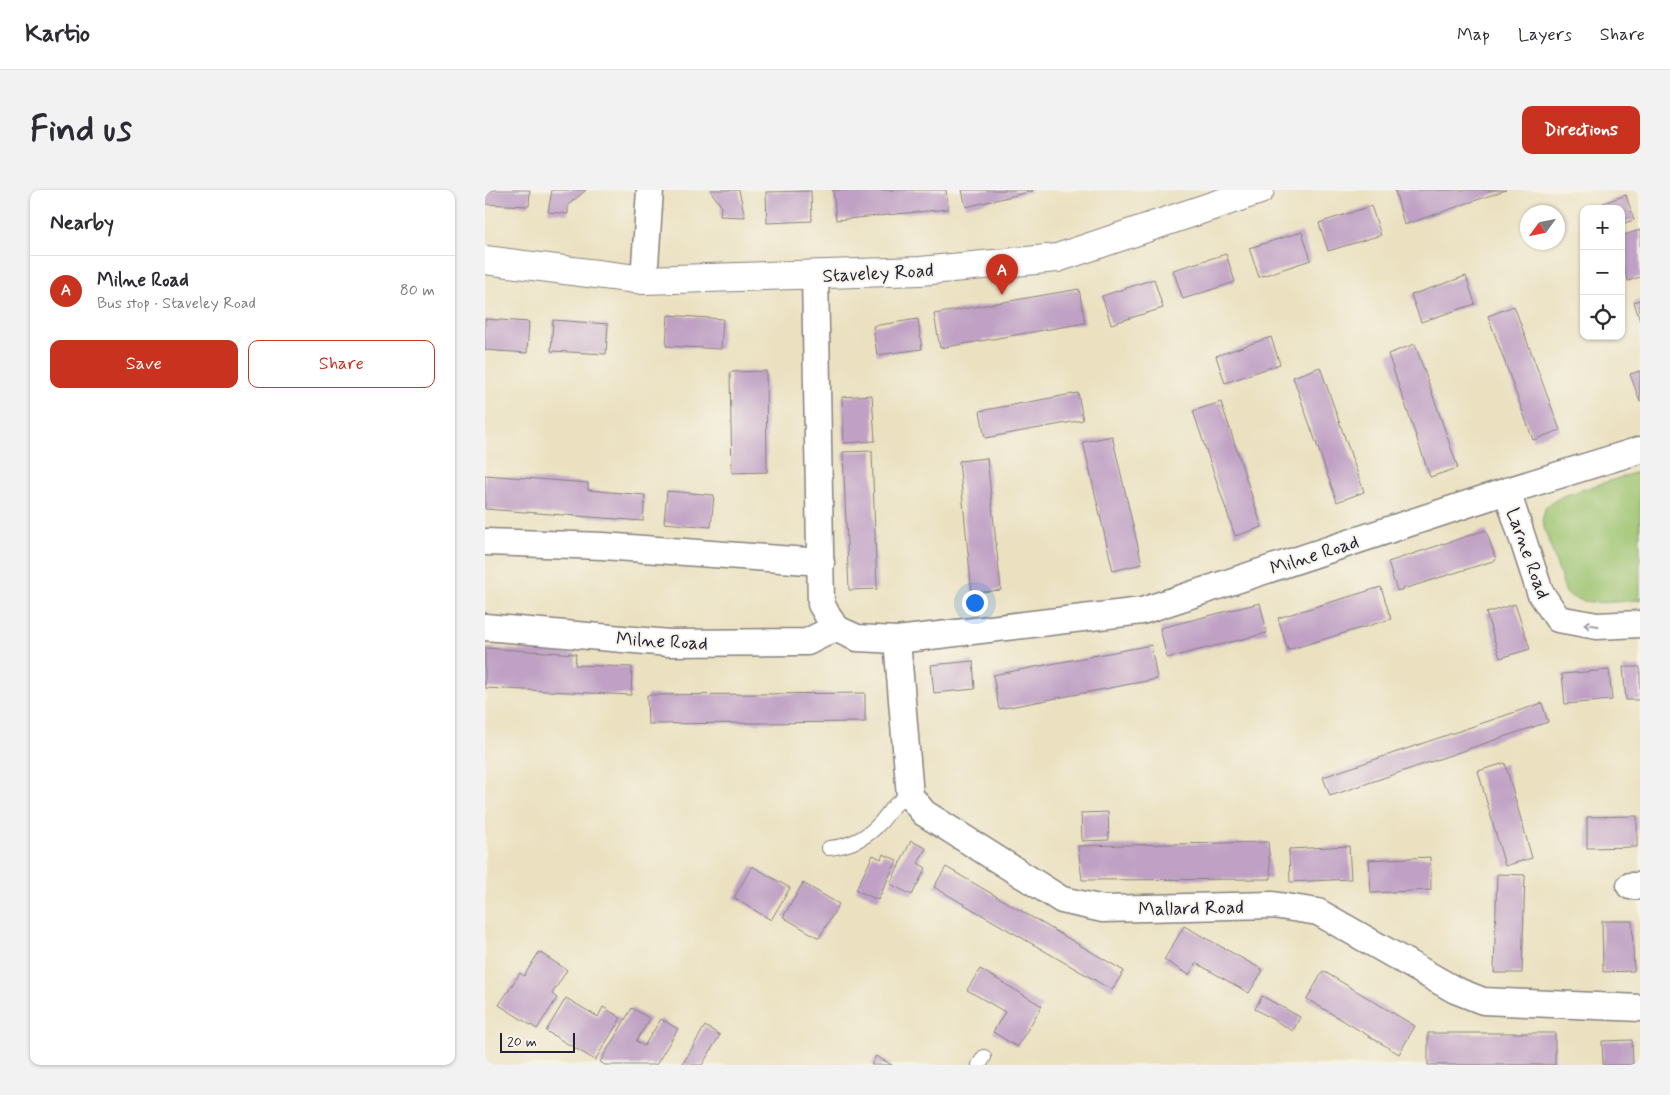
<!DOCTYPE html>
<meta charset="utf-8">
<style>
body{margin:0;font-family:Mynerve,sans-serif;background:#f2f2f3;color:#2b2b33}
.controls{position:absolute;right:15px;top:15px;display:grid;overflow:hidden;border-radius:10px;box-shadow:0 1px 4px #0004}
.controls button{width:45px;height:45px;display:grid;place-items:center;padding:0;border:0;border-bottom:1px solid #e1e1e2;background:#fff;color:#2b2b33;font:25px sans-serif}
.compass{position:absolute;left:1035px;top:15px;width:45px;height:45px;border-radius:50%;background:#fff;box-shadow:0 1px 4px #0004;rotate:237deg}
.scale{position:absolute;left:15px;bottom:12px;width:75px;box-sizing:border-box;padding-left:5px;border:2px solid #22223b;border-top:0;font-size:14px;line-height:18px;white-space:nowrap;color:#22223b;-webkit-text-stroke:4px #f7f3e8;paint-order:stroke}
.you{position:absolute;left:489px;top:412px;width:18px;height:18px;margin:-12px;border:4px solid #fff;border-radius:50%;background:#1a73e8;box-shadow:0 0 0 8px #1a73e833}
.badge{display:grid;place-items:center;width:32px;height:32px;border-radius:50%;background:#c8321e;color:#fff;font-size:16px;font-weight:700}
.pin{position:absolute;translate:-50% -41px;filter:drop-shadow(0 1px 2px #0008)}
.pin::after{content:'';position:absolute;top:26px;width:18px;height:15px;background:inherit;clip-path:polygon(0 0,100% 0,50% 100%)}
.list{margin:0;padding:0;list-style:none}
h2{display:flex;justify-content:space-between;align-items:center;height:65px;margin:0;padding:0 20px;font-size:21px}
h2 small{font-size:16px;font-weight:400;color:#7c7c81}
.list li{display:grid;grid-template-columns:32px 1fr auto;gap:15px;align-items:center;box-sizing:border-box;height:70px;padding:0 20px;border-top:1px solid #e1e1e2}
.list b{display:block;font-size:19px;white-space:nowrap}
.list p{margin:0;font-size:16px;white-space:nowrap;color:#7c7c81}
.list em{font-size:16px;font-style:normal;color:#7c7c81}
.actions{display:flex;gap:10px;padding:15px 20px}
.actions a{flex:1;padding:11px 0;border:1px solid #c8321e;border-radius:10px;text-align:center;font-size:18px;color:#c8321e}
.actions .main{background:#c8321e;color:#fff}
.icon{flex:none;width:28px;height:28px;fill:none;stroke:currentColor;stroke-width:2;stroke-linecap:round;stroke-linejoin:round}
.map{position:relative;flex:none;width:1155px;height:875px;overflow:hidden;border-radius:10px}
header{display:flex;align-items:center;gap:30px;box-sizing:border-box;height:70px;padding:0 25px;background:#fff;border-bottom:1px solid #e1e1e2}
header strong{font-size:24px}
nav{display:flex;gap:28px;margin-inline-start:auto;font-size:18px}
.intro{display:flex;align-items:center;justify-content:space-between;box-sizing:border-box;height:120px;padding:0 30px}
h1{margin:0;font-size:35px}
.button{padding:12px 22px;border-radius:10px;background:#c8321e;color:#fff;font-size:18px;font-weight:700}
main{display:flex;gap:30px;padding:0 30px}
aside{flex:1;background:#fff;border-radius:10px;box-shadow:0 1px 4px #0004}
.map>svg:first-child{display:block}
.green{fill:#9bc26d;stroke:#5e7254}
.building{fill:#c0a1c5}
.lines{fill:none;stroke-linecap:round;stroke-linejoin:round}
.service-casing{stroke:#86827e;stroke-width:16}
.minor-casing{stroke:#86827e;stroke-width:29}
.tertiary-casing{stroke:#86827e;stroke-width:30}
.service{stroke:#fff;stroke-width:14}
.minor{stroke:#fff;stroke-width:26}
.tertiary{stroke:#fff;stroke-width:28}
.oneway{stroke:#9c9ca7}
.labels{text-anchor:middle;stroke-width:4;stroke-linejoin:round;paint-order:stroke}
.street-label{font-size:19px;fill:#22223b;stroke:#f7f3e8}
</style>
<header>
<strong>Kartio</strong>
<nav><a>Map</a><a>Layers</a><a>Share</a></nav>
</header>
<div class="intro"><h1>Find us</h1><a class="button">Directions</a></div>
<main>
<aside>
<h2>Nearby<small></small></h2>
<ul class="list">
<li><span class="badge">A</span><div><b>Milne Road</b><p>Bus stop · Staveley Road</p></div><em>80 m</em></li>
</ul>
<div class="actions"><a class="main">Save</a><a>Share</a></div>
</aside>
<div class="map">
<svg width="1155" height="875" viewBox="0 0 1155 875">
<rect width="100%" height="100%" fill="#f7f3e8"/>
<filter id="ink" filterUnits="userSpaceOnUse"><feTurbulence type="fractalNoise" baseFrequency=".02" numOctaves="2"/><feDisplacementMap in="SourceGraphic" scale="10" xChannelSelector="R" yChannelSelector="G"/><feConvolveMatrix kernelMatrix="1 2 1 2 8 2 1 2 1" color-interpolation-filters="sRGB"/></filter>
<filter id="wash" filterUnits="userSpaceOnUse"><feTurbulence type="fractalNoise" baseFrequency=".0096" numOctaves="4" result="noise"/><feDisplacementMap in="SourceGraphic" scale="20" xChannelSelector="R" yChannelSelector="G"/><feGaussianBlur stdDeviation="1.12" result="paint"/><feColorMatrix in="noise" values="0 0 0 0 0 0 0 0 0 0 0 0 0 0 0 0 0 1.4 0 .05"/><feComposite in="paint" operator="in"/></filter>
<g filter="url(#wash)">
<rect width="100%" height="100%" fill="#ebe1c1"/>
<path class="green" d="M 1155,281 L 1155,410 C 1131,411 1100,418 1081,403 L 1057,331 L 1061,316 L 1078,306 Z"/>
<g id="blocks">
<g class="building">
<path d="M 0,0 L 45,0 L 44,16 L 0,14 Z"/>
<path d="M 67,0 L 101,0 L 83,15 L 83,24 L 63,22 Z"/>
<path d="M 225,0 L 254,0 L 260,27 L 235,26 L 236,16 Z"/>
<path d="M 348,0 L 461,0 L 463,19 L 351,30 Z"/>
<path d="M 477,0 L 548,0 L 548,1 L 481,17 Z"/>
<path d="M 910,0 L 1021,0 L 919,35 Z"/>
<path d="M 326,1 L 327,31 L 282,33 L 281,2 Z"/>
<path d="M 1141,5 L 1149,30 L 1136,34 L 1136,19 L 1120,19 L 1118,13 Z"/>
<path d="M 886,16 L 896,45 L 843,61 L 834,33 Z"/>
<path d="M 1155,40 L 1155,87 L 1143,91 L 1136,70 L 1136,46 Z"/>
<path d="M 817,42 L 826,70 L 774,87 L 764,58 Z"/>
<path d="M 741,64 L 750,92 L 698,109 L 688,80 Z"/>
<path d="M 981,86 L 990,114 L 936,132 L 926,105 Z"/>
<path d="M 669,89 L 678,118 L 626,134 L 617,106 Z"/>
<path d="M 594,99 L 600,133 L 455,158 L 449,124 Z"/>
<path d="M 1155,110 L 1155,131 L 1149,112 Z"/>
<path d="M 1029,116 L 1075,240 L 1048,250 L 1003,126 Z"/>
<path d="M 183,125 L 238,129 L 236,159 L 181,156 Z"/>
<path d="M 0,129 L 44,132 L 42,163 L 0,160 Z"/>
<path d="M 433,129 L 437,159 L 392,165 L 388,136 Z"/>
<path d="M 68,130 L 123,134 L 121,164 L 66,161 Z"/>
<path d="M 786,147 L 795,174 L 740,193 L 731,166 Z"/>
<path d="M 930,154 L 973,278 L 945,287 L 903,164 Z"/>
<path d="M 835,177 L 879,302 L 852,312 L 808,187 Z"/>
<path d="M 281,181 L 282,282 L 247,283 L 245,182 Z"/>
<path d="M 1155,181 L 1155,212 L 1145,184 Z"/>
<path d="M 593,203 L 598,230 L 500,248 L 495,221 Z"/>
<path d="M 387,205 L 390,251 L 359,253 L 357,207 Z"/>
<path d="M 736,212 L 777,337 L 750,346 L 708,221 Z"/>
<path d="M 627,246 L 657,374 L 628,381 L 598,252 Z"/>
<path d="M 387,261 L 392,399 L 364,400 L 358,262 Z"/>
<path d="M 502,268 L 516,400 L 487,403 L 474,271 Z"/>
<path d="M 0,285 L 103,293 L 103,300 L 160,305 L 158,331 L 0,319 Z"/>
<path d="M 182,301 L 229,305 L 226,337 L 179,333 Z"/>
<path d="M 1001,340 L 1011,370 L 912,401 L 903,372 Z"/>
<path d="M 896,397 L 906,429 L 803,460 L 793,428 Z"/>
<path d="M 775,413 L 782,443 L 682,468 L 675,438 Z"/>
<path d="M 1030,414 L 1045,459 L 1015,468 L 1001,423 Z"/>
<path d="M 666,455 L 672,489 L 514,519 L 508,485 Z"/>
<path d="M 0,458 L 91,464 L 90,475 L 147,477 L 146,505 L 0,498 Z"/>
<path d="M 488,471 L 490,499 L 449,503 L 446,475 Z"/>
<path d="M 1138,477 L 1155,477 L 1155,510 L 1141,510 Z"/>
<path d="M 1124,480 L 1127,510 L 1080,514 L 1077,484 Z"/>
<path d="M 380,503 L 380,532 L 163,534 L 162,505 Z"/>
<path d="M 1057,513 L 1063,532 L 845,606 L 838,587 Z"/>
<path d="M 1020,573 L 1047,668 L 1020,676 L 993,581 Z"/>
<path d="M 623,622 L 624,650 L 597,651 L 596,623 Z"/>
<path d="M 1152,626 L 1152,657 L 1102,658 L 1102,627 Z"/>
<path d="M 426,651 L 441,658 L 433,673 L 441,678 L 427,705 L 405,694 Z"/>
<path d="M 783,652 L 786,689 L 597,690 L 593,656 Z"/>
<path d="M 864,656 L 866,689 L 805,692 L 804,659 Z"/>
<path d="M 398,664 L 412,670 L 393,710 L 371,700 L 388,665 L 396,669 Z"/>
<path d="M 945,667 L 946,700 L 886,703 L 884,670 Z"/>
<path d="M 267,676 L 305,698 L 286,730 L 249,708 Z"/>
<path d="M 461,677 L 639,781 L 627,800 L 449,697 Z"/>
<path d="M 1012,684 L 1040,685 L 1037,783 L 1009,783 Z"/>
<path d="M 318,693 L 354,714 L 334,748 L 298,727 Z"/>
<path d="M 1117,731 L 1147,731 L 1149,781 L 1118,782 Z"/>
<path d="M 699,736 L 778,780 L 764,803 L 711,773 L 704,785 L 679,770 Z"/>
<path d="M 54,762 L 82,780 L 67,804 L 72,808 L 52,839 L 14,815 L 35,783 L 39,786 Z"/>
<path d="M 495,779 L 557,816 L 532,857 L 508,842 L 520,822 L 482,800 Z"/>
<path d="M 838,781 L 930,836 L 914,864 L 822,809 Z"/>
<path d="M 777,806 L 815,827 L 808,841 L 770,819 Z"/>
<path d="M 81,808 L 113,827 L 118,817 L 136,828 L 110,870 L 61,841 Z"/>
<path d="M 147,818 L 165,829 L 151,851 L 159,856 L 176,829 L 193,839 L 171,875 L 120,875 L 115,872 Z"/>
<path d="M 220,836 L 235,845 L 217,875 L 197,875 Z"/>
<rect x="943" y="843" width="127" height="32"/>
<path d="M 1147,850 L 1148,875 L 1118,875 L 1117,851 Z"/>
<path d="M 391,866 L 407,875 L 386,875 Z"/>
</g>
</g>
</g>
<g filter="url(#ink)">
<use href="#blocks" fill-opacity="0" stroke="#86827e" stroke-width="1"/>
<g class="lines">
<g class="service-casing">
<g id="service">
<path d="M 344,658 C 365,656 382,648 396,632 C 407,619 408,613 425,606"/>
<path d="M 494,875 L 499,867"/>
</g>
</g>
<g class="minor-casing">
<g id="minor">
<path d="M 330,85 L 336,414 L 350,438 L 372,448 L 412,450 L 657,421 L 1022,301 L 1155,260"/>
<path d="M 159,90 L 165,0"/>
<path d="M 1022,301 L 1055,402 L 1073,429 L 1112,436 L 1155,434"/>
<path d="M 0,352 L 118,356 L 336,372"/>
<path d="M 0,437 L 184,453 L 322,452 L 350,438"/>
<path d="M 412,450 L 425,606 L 439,623 L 577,710 L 618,719 L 788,715 L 833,722 L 970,800 L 998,811 L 1155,818"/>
<path d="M 1145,696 L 1155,696"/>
</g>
</g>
<g class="tertiary-casing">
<path id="tertiary" d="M 0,70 L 159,90 L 435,81 L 572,68 L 775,0"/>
</g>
<use href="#service" class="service"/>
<use href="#minor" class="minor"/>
<use href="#tertiary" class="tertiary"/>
</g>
<defs><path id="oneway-shaft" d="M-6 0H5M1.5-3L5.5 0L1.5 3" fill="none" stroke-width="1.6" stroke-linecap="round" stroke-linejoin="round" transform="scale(1.25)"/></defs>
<use class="oneway" href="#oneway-shaft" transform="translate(1106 435) rotate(-172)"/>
</g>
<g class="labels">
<g class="street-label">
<text transform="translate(393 82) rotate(-3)" y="7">Staveley Road</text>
<text transform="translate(1044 363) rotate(70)" y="7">Larne Road</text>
<text transform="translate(829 364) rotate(-18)" y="7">Milne Road</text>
<text transform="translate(177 450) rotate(3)" y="7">Milne Road</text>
<text transform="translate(706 717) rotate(-1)" y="7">Mallard Road</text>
</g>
</g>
</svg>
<div class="controls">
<button>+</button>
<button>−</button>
<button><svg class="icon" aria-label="locate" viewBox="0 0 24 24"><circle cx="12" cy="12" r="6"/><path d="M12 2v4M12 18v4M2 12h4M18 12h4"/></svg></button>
</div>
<svg class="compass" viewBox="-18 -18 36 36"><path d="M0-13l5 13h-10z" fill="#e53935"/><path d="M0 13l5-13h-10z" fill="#7c7c81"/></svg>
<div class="scale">20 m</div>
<div class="you"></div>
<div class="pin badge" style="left:517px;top:105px">A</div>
</div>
</main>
